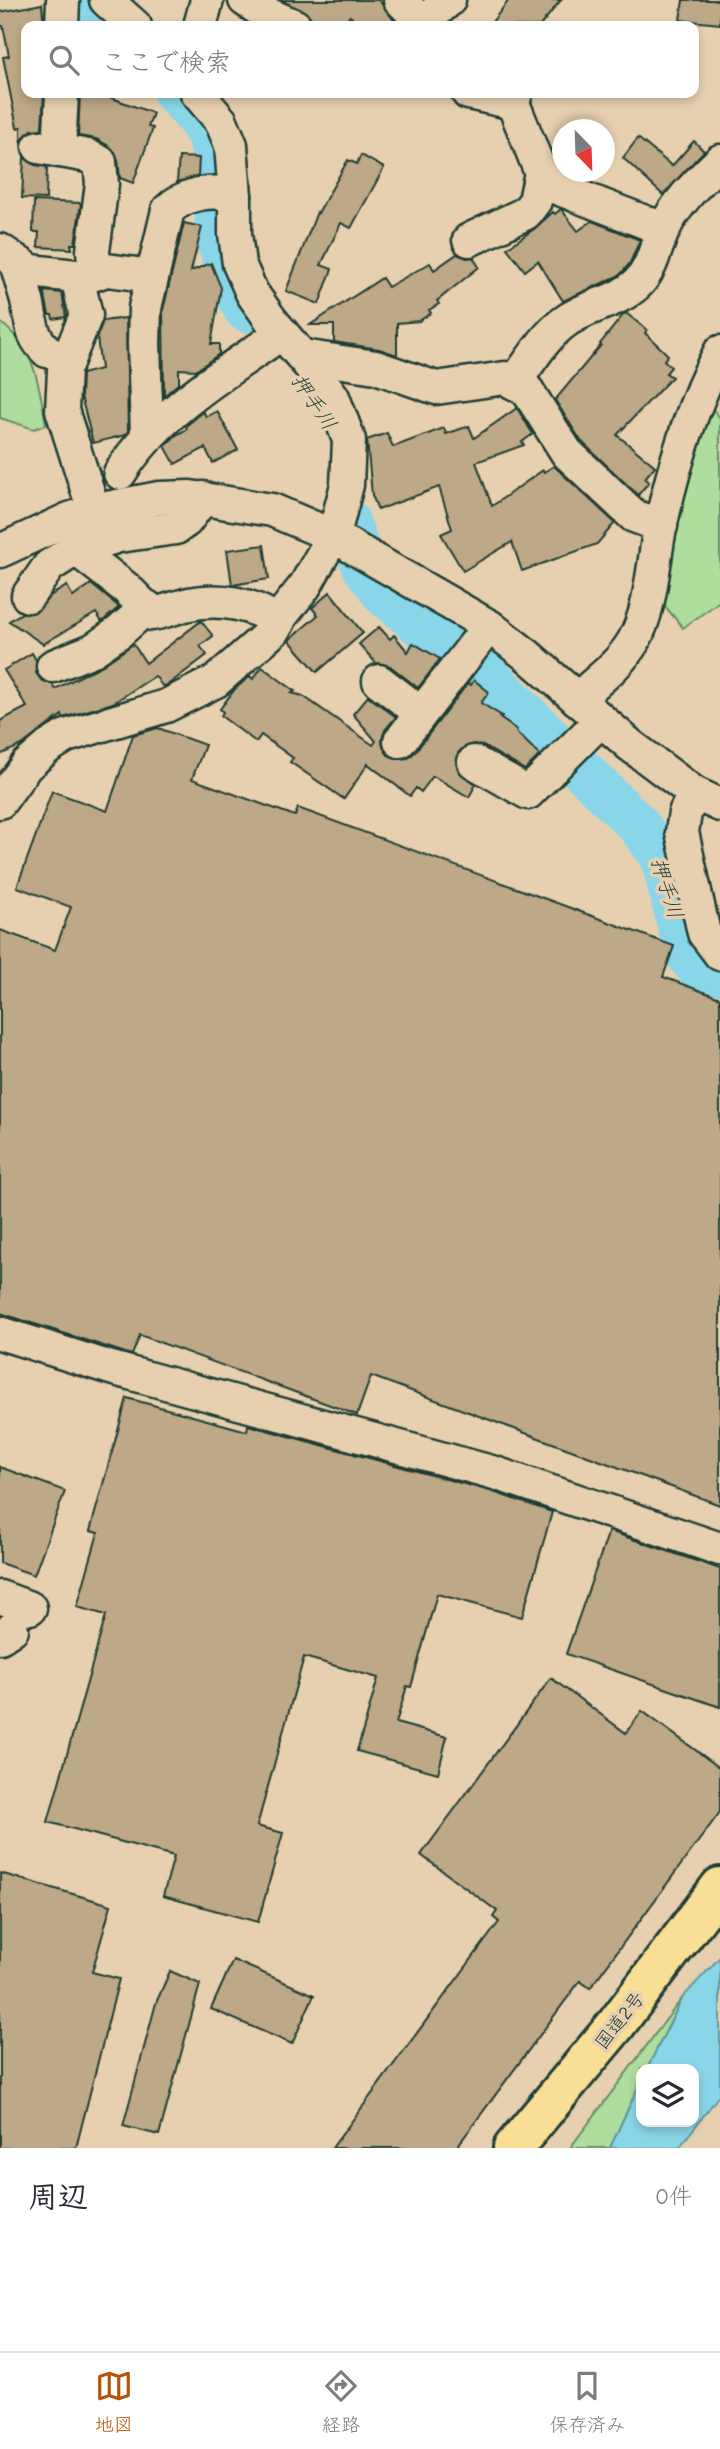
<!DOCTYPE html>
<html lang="ja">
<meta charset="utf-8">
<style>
body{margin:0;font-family:"Comic Neue","Klee One",sans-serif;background:#f7f7f7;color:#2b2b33}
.controls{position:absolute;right:21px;bottom:21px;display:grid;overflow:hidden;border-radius:14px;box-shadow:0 4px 10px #0003}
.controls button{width:63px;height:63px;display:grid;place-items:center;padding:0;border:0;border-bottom:2px solid #e1e1e2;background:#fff;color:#2b2b33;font:35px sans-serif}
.compass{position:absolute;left:552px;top:119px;width:63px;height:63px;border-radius:50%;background:#fff;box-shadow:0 4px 10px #0003;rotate:157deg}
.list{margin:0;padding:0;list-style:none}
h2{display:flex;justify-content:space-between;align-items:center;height:91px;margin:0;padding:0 28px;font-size:30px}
h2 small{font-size:23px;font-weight:400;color:#7c7c81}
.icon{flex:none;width:38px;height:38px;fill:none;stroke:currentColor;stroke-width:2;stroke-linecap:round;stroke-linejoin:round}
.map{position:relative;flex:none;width:720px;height:2148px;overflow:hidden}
.search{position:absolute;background:#fff;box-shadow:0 4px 10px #0003;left:21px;right:21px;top:21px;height:77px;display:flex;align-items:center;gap:18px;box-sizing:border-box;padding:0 24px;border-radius:14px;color:#7c7c81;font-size:26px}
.sheet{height:203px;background:#fff}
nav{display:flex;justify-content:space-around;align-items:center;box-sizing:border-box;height:98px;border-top:2px solid #e1e1e2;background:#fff;font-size:19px;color:#7c7c81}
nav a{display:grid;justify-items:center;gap:4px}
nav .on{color:#b45309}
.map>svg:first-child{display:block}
.green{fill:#aedd9d;stroke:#668d68;stroke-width:2}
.water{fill:#8ad6e9;stroke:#5f99a1;stroke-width:2}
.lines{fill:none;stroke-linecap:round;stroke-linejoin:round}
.river{stroke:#8ad6e9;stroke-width:44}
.building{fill:#bda887;stroke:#1f3d34;stroke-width:2}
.minor-casing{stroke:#1f3d34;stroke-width:37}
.highway-casing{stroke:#1f3d34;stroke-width:44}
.minor{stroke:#e7d0b0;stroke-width:32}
.highway{stroke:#f9df96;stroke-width:38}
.labels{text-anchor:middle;stroke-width:7;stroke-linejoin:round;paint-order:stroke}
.street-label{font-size:19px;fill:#1f3d34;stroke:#e7d0b0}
.water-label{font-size:21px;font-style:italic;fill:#24453d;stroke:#e7d0b0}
</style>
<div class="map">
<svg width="720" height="2148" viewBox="0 0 720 2148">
<rect width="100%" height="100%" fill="#e7d0b0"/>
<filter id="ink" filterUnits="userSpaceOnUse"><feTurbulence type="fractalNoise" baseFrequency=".0143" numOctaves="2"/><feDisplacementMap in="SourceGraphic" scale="14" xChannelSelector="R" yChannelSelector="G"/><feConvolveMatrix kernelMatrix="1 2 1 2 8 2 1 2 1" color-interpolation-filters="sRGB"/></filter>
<g filter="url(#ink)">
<g class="green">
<path d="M 0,322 C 35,348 39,384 46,425 L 34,429 L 0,418 Z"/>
<path d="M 705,399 L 720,418 L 720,601 L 683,628 L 654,593 Z"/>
<path d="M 683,1997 L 647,2069 L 641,2069 L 641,2081 L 610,2148 L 570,2148 Z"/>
</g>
<path class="water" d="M 720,1957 L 720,2094 L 679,2148 L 610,2148 L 641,2081 L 641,2122 L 694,2122 L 694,2069 L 647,2069 L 683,1997 Z"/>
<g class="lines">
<g class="river">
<path d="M 83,0 L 115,26"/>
<path d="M 175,93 C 186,105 201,120 208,135 C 221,168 214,192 217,225 C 220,257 231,283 246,310"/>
<path d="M 348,521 L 364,567 L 385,595 L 437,639 L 484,672 L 552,740"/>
<path d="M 581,769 L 639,826 L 662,857 L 686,953 L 697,966 L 720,973"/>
</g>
</g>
<g class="building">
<path d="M 281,0 L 379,0 L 398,26 L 360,26 L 350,16 L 341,26 L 313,26 L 309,15 Z"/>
<path d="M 509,0 L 561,0 L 540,26 L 489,26 Z"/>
<path d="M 683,0 L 720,0 L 720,24 L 680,20 Z"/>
<path d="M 42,4 L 44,26 L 26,26 L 26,93 L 44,93 L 42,129 L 32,130 L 26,135 L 21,142 L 21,127 L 17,128 L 3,57 L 9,56 L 3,26 L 0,26 L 0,12 Z"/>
<path d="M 80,93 L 110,93 L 109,97 L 153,113 L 148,127 L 153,128 L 133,183 L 120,178 L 118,160 L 115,152 L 109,146 L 96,139 L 78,136 Z"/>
<path d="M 638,138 L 672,166 L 694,141 L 704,151 L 663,195 L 623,158 Z"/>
<path d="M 361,155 L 384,168 L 351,228 L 341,223 L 321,265 L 332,269 L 319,304 L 286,291 L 317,212 L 318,213 L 348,160 L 357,164 Z"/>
<path d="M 24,157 L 35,165 L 47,167 L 46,199 L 22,198 Z"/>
<path d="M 179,157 L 199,158 L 198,176 L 177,182 Z"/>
<path d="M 34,201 L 81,203 L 75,244 L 71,244 L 72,249 L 38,247 L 39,232 L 33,232 Z"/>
<path d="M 561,209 L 578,231 L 592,221 L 640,240 L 630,263 L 620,275 L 563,301 L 538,261 L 525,271 L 507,248 L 534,229 L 553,212 L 555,214 Z"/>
<path d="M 184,223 L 202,227 L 191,271 L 211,263 L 221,288 L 211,344 L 219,344 L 219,354 L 197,370 L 179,369 L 179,383 L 164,396 L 163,310 Z"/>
<path d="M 457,254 L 467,258 L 473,257 L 479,267 L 437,301 L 439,304 L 429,310 L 431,313 L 419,321 L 397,323 L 397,355 L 379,349 L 334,342 L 334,325 L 310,325 L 382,278 L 388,287 L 430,263 L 434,270 Z"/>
<path d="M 44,291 L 62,293 L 66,317 L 53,319 L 52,315 L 49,315 Z"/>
<path d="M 626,313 L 647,330 L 645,333 L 668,355 L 664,360 L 671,367 L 666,373 L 672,377 L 617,435 L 655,466 L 645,478 L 649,482 L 638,495 L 581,441 L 555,400 L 601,345 L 600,344 L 623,315 Z"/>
<path d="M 126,318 L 128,431 L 125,435 L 93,443 L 81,396 L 82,374 L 101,369 L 97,337 L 103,321 Z"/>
<path d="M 517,408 L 533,434 L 522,442 L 524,445 L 476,462 L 492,506 L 543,470 L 544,472 L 554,466 L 613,521 L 614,524 L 597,544 L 522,571 L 512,542 L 463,571 L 441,534 L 452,529 L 439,487 L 378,510 L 372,495 L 367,440 L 387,433 L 393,447 L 444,428 L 446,434 L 469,426 L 474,438 Z"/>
<path d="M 217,411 L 238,450 L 213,463 L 205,448 L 175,464 L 165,446 L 176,435 L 187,429 L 186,426 L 198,416 L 204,412 L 206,417 Z"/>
<path d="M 264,545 L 269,579 L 232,585 L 227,550 Z"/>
<path d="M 91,584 L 119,607 L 102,622 L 96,613 L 43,644 L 9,621 L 22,613 L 36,612 L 50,596 L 67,586 L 73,597 Z"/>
<path d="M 330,592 L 363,633 L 317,672 L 289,640 L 318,615 L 312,608 Z"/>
<path d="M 201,621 L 213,636 L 200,646 L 207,655 L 169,684 L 163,687 L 155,676 L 113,703 L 63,718 L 62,715 L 22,745 L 0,755 L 0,721 L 27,707 L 4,670 L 32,653 L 36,660 L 36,673 L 41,680 L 52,684 L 55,689 L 103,665 L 133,644 L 146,663 Z"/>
<path d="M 379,627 L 390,639 L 394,635 L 408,652 L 413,643 L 440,659 L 418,688 L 390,666 L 376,663 L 359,644 Z"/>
<path d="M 262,667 L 295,691 L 292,693 L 303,696 L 373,745 L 376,741 L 353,714 L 368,696 L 396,717 L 385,730 L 382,739 L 383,747 L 388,755 L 398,759 L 408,758 L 415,752 L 468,683 L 471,685 L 474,680 L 489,692 L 481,703 L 502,716 L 500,718 L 517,730 L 516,732 L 540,755 L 525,770 L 483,746 L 473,744 L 464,747 L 458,753 L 456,763 L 459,772 L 476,784 L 469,797 L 433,776 L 421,792 L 416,788 L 410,796 L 368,764 L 344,799 L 290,762 L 293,758 L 261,735 L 256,742 L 221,716 L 223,712 L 220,709 L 235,689 L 250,676 L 253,679 Z"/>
<path d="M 158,728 L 205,745 L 192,779 L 295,816 L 298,808 L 674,946 L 663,977 L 720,998 L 720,1505 L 371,1376 L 357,1415 L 140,1335 L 132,1355 L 0,1313 L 0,930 L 55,950 L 71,907 L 17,887 L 52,791 L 107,811 L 133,735 Z"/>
<path d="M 127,1398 L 247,1431 L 248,1425 L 490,1491 L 552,1512 L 522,1617 L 437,1594 L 411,1687 L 407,1686 L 396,1723 L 447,1737 L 438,1773 L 357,1751 L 378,1678 L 304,1657 L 257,1826 L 283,1833 L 258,1922 L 163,1896 L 174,1856 L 48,1822 L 106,1615 L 77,1607 L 98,1533 L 90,1531 Z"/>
<path d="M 0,1467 L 65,1491 L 34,1575 L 0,1563 Z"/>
<path d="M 609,1531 L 720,1569 L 720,1707 L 566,1654 Z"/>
<path d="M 551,1678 L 626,1733 L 642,1711 L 720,1768 L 720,1812 L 590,1988 L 580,1981 L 456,2148 L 332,2148 L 499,1922 L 493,1917 L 497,1911 L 421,1855 Z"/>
<path d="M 0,1873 L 111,1905 L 92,1972 L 119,1979 L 76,2148 L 0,2148 Z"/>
<path d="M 233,1960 L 314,1995 L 292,2044 L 211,2009 Z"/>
<path d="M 170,1971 L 200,1984 L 159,2135 L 123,2126 L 156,2003 Z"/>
</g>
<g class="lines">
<g class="minor-casing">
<g id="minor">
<path d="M 106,0 L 135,26"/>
<path d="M 245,0 L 263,12 L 295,26"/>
<path d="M 400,0 L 410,10 L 419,26"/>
<path d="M 62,26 L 63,0"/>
<path d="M 200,26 L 207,0"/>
<path d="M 419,26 L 449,0"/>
<path d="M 468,93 L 513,103"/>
<path d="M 516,93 L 513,103 L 541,173 L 557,188 L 663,229"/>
<path d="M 39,147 L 88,156 L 100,162 L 102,184 L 93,251 L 95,274"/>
<path d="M 59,151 L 62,93"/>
<path d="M 469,240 L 526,213 L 535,201 L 541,173"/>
<path d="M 0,250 L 31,271 L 84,277 L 107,270 L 152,276"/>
<path d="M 16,261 C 19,276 25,290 28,305 C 32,325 31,336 47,351"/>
<path d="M 77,277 L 86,315 L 64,370 L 62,410 L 94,511"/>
<path d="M 302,356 L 376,367 L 436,388 L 505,378 L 527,390 L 567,453 L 600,484 L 634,516 L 661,526"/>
<path d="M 515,382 C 532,359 549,328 576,315 C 596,304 620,300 637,284 C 652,270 655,248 663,231 C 674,205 700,180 720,161"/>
<path d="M 147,436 L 144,343 L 145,308 L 168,210 C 184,194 213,188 235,196"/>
<path d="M 120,473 C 158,412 225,373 282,333"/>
<path d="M 76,549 L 127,589 L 152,614 C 165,612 176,607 189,604 C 220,598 254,603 278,623"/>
<path d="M 0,551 L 69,519 L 97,510 L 159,498 L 190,497 L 272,510 L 333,536 L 489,626 L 528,656 L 630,745 L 694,793 L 720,805"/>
<path d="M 28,596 L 49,566 L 76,549 L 119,536 L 176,528 L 186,521 L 203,498"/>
<path d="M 53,666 L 93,650 L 119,632 L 147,607"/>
<path d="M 379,681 L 421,713"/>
<path d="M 577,699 C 597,681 619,665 633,642 C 651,612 653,563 660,528 C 673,468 691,407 720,352"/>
<path d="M 400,741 L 489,626"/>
<path d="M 474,762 L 528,793 L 601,720"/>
<path d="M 694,793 L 685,813 L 682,832 L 704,933 L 720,954"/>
<path d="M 0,802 L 26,766 L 48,747 L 66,736 L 166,706 L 216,681 L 274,630 L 282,615 L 305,586 L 333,536 L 337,523 L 347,485 L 349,440 L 333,397 L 310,366 L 271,320 L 252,293 L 239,264 L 235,234 L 235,196 L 231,145 L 221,121 L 197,93"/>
<path d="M 0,1333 L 111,1368 L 495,1473 L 720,1549"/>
<path d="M 0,1597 L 30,1608"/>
<path d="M 0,1637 L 12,1629"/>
</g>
</g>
<g class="highway-casing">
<path id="highway" d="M 513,2148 L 615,2026 L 720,1887"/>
</g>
<use href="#minor" class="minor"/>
<use href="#highway" class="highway"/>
</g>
</g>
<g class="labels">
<g class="street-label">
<text transform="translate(619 2020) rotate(-52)" y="7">国道2号</text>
</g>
<g class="water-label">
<text transform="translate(314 402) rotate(56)" y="7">押手川</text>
<text transform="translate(667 888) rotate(73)" y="7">押手川</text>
</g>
</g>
</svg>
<div class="controls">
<button><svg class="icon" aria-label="layers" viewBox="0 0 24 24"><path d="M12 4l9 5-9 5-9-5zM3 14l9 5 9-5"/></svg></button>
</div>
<svg class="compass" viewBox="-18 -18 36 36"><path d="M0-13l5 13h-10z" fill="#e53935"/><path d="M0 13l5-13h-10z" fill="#7c7c81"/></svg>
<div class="search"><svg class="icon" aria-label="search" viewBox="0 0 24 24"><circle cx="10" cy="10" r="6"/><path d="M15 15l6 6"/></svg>ここで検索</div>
</div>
<section class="sheet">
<h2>周辺<small>0件</small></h2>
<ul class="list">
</ul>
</section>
<nav>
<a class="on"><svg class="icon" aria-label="map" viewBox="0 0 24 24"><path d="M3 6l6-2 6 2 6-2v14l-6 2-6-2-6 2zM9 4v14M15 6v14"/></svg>地図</a>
<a><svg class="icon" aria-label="directions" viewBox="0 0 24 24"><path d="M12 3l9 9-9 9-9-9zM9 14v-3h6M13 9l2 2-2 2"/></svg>経路</a>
<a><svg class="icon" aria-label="saved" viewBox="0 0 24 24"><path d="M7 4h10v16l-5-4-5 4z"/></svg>保存済み</a>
</nav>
